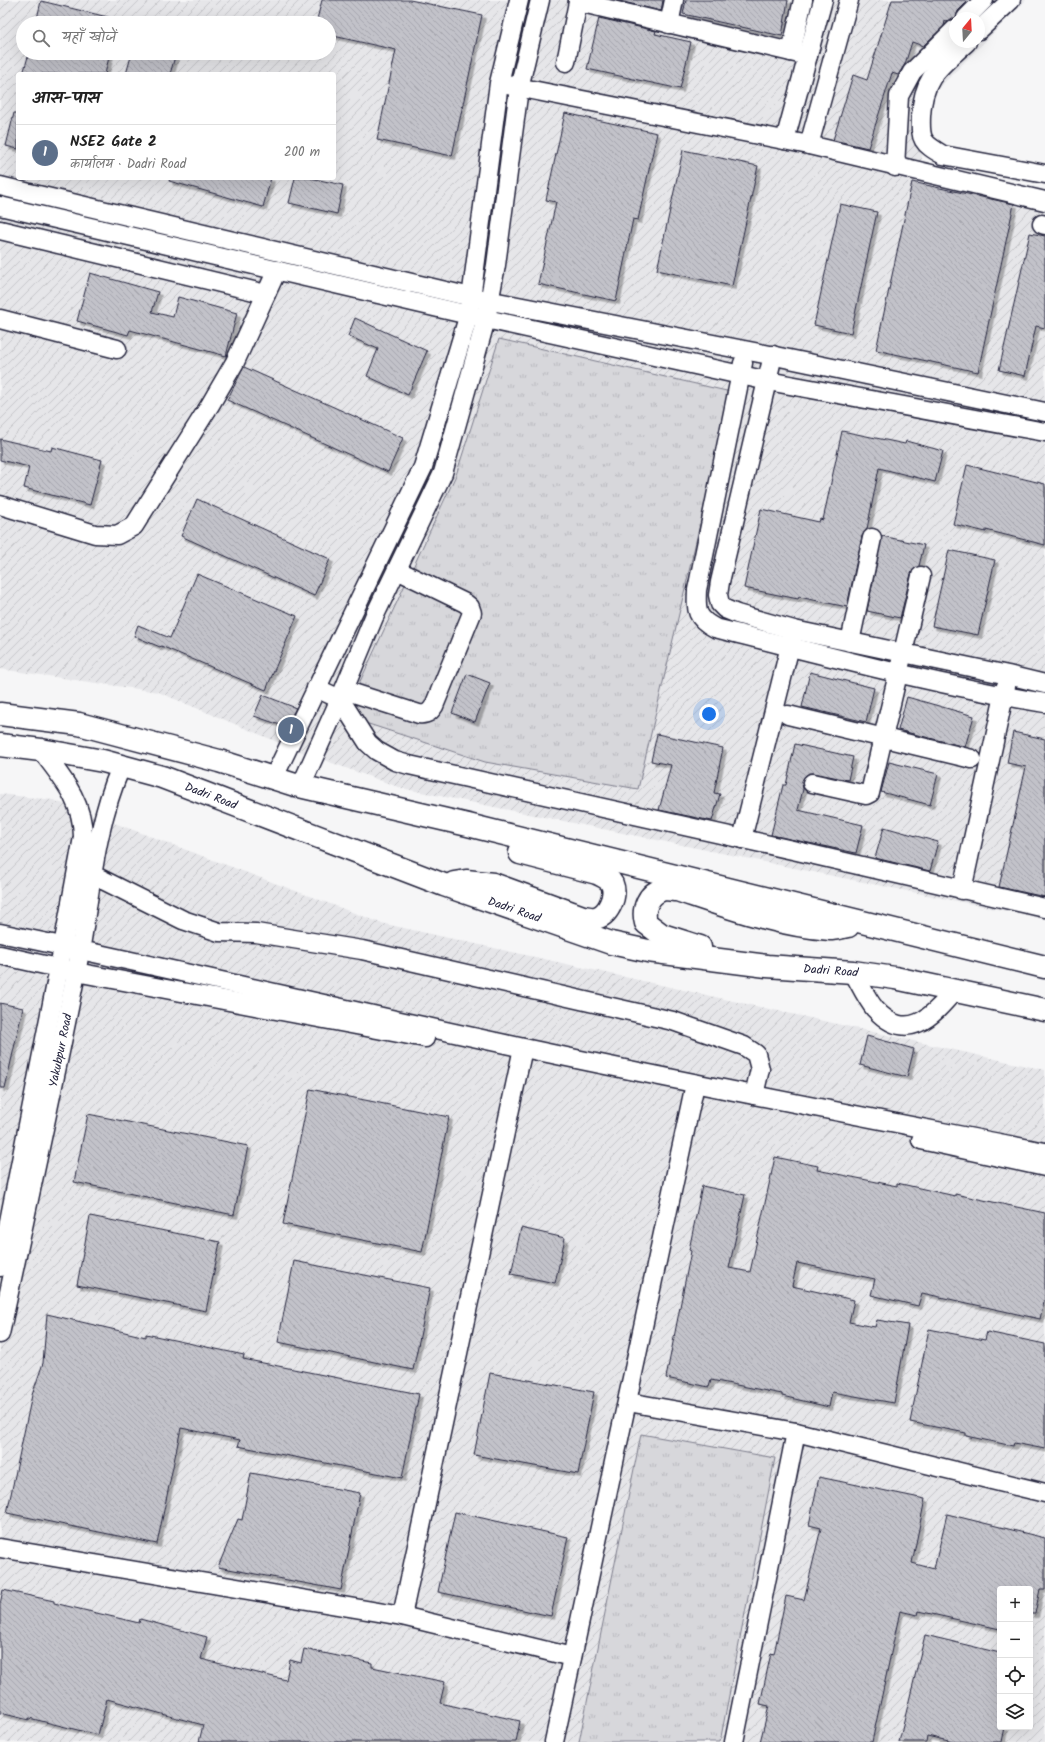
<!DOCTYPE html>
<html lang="hi">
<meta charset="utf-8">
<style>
body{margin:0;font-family:Kalam,"Playpen Sans Deva",sans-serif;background:#f2f2f2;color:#222}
.controls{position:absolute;right:12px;bottom:12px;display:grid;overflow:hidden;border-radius:4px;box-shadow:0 4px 16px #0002}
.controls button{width:36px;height:36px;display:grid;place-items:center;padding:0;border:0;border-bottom:1px solid #e0e0e0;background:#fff;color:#222;font:20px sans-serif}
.compass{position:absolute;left:949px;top:12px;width:36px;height:36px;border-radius:50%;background:#fff;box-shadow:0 4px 16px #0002;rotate:18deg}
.you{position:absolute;left:709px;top:714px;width:14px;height:14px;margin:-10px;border:3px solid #fff;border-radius:50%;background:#1a73e8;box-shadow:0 0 0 6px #1a73e833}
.badge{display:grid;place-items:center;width:26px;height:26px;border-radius:50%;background:#db2777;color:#fff;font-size:13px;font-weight:700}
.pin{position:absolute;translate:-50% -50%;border:2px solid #fff;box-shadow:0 1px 4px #0006}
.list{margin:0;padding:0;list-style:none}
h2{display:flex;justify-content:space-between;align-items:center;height:52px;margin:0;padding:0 16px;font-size:17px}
h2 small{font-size:13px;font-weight:400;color:#767676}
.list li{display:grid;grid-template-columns:26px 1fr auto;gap:12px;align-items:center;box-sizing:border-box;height:56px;padding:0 16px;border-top:1px solid #e0e0e0}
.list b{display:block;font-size:15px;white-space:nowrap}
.list p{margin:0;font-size:13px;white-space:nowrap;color:#767676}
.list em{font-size:13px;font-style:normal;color:#767676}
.icon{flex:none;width:22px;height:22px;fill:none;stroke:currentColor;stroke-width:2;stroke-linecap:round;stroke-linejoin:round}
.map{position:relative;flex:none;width:1045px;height:1742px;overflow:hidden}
.search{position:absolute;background:#fff;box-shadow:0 4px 16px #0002;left:16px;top:16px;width:320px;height:44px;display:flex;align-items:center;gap:10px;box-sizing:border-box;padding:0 14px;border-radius:22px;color:#767676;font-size:15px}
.panel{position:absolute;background:#fff;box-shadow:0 4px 16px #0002;left:16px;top:72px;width:320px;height:108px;border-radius:4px}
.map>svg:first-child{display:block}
.industrial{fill:url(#industrial-furrows);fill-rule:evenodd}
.park{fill:url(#park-tufts);stroke:#7c7c8b}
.building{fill:url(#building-back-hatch);stroke:#22223b;filter:url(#shadow)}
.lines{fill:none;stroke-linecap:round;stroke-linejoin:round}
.minor-casing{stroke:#22223b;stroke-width:21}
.major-casing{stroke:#22223b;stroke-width:25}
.minor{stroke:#fff;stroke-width:18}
.major{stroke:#fff;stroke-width:22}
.labels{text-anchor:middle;stroke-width:3;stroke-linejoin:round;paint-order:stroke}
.street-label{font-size:12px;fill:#22223b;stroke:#fff}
</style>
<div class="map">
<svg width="1045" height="1742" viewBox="0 0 1045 1742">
<defs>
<pattern id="industrial-furrows" width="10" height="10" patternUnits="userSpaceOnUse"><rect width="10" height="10" fill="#e6e6e9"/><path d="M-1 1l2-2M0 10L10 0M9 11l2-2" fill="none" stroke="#c5c5c9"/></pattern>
<pattern id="park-tufts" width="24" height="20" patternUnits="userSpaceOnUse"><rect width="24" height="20" fill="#d7d7db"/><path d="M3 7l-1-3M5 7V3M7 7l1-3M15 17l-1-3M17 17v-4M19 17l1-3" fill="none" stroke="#b8b8bd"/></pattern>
<pattern id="building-back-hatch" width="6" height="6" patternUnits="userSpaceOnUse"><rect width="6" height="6" fill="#c2c2c9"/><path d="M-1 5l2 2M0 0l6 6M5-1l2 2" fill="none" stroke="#a6a6ae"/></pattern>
<filter id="shadow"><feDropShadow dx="3.5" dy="3.5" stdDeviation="0" flood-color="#0004"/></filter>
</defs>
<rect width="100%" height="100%" fill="#f6f6f7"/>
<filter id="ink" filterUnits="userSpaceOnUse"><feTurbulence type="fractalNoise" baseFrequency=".025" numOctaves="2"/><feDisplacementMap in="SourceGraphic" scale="8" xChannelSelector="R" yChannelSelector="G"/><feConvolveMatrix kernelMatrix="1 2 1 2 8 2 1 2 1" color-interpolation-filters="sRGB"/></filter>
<g filter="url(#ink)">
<g class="industrial">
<path d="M 0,0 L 1026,0 L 930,97 L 921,165 L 1045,194 L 1045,919 L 401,788 L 299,751 L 158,692 L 0,669 ZM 955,18 L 979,18 L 979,42 L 955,42 ZM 23,23 L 329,23 L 329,53 L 23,53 ZM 18,74 L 334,74 L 334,178 L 18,178 Z"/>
<path d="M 0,794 L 53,800 L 381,923 L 1045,1070 L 1045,1742 L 0,1742 ZM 1000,1589 L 1030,1589 L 1030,1727 L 1000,1727 Z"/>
</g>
<g class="park">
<path d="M 499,339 L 731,392 L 638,789 L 485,762 L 344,716 L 456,475 Z"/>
<path d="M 641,1434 L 775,1458 L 720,1742 L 579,1742 Z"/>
</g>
<g class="building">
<path d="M 322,0 L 410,0 L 482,15 L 452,156 L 377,140 L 396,50 L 329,35 L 329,23 L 316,23 Z"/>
<path d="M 615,0 L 663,0 L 661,11 Z"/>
<path d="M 686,0 L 788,0 L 782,36 L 683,14 Z"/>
<path d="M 892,0 L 966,0 L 965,4 L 958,11 L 956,18 L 952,18 L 947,22 L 945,21 L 944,26 L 923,46 L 912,42 L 905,64 L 898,75 L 892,73 L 868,148 L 833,140 L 853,75 L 867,80 Z"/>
<path d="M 41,1 L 116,19 L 115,23 L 36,23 Z"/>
<path d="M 599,18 L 656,31 L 655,34 L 691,42 L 680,89 L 587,69 Z"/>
<path d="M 29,53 L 110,53 L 105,74 L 23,74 Z"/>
<path d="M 132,53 L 176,53 L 170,74 L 126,74 Z"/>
<path d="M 14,113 L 18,113 L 18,149 L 6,146 Z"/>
<path d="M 565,113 L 657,133 L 638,220 L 633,219 L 616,301 L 538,284 L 556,202 L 546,200 Z"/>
<path d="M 683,150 L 758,166 L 732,286 L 657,270 Z"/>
<path d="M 170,178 L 271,178 L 263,207 L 169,181 Z"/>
<path d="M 295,178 L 310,178 L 343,185 L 337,214 L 289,203 Z"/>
<path d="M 912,182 L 1014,204 L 978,372 L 876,350 Z"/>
<path d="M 840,204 L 877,212 L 851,333 L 814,325 Z"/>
<path d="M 1030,233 L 1045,236 L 1045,328 L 1036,326 L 1025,376 L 999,370 Z"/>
<path d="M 90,273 L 158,292 L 152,312 L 173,317 L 178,297 L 237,313 L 226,356 L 130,330 L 128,335 L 77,321 Z"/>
<path d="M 355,318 L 427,351 L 408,395 L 367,376 L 378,349 L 348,336 Z"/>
<path d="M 244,367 L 403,438 L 388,472 L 227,400 Z"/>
<path d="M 842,431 L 905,444 L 906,441 L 943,451 L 935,482 L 879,468 L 867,529 L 862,536 L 847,607 L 799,597 L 798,599 L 744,588 L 761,509 L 819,522 L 820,519 L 823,520 Z"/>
<path d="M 0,439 L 51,451 L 52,447 L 102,460 L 90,505 L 24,488 L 29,467 L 0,460 Z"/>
<path d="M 967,465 L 1045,484 L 1045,545 L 986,530 L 986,532 L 953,524 Z"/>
<path d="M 197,499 L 330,559 L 314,596 L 181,536 Z"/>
<path d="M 882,536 L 924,545 L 919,566 L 914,569 L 911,574 L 900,618 L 867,611 Z"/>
<path d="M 949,550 L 995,560 L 978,635 L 932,626 Z"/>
<path d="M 197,574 L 297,616 L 266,690 L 161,646 L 160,647 L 134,636 L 138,625 L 170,638 Z"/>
<path d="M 810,672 L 874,688 L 866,722 L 802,707 Z"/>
<path d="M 467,674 L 490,683 L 475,722 L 452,713 Z"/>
<path d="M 263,695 L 296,708 L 286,727 L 254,716 Z"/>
<path d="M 907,697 L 974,716 L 965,747 L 898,730 Z"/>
<path d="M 1013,732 L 1045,739 L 1045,897 L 999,887 L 1026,767 L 1007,763 Z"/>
<path d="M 657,734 L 723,748 L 714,793 L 720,794 L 712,821 L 659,810 L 671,765 L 651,761 Z"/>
<path d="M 795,744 L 853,757 L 848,780 L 814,773 L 809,773 L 805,776 L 802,781 L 803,789 L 798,810 L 863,825 L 856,853 L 771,835 L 783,785 L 786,785 Z"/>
<path d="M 889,762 L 938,774 L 930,805 L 881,792 Z"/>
<path d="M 884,827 L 938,842 L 930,871 L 875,858 Z"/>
<path d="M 0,1003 L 23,1008 L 5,1088 L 0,1088 Z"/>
<path d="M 867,1036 L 914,1049 L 907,1077 L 860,1065 Z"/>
<path d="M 310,1089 L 449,1117 L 422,1252 L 283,1224 Z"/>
<path d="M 88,1114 L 248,1146 L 234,1215 L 74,1182 Z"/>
<path d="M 775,1157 L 818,1166 L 817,1170 L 897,1186 L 897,1183 L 955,1196 L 955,1194 L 1045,1213 L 1045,1297 L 1040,1319 L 922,1293 L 918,1306 L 871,1295 L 875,1279 L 797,1263 L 792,1286 L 854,1300 L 849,1322 L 875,1327 L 877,1320 L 908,1325 L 894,1403 L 832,1392 L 829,1407 L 782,1396 L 782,1394 L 711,1380 L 709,1387 L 666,1378 L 691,1251 L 689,1250 L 702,1186 L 745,1195 L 729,1268 L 750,1272 Z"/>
<path d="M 90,1216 L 220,1242 L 206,1311 L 77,1285 Z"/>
<path d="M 521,1228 L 565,1238 L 555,1283 L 511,1274 Z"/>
<path d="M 294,1261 L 430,1288 L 413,1370 L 278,1342 Z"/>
<path d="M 47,1314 L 146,1337 L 146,1334 L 244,1355 L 243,1359 L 419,1394 L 402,1478 L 238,1446 L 240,1440 L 181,1428 L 157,1544 L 7,1513 L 32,1395 L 43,1363 Z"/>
<path d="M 929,1329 L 985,1340 L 987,1332 L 1045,1344 L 1045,1449 L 1014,1443 L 1013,1446 L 966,1436 L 966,1433 L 910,1422 Z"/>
<path d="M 490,1373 L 594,1392 L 578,1474 L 474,1455 Z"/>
<path d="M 251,1473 L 360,1493 L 341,1590 L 218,1567 L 238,1519 L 242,1520 Z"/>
<path d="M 819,1477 L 925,1499 L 912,1563 L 934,1569 L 947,1514 L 1045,1538 L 1045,1589 L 1040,1589 L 1035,1614 L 1030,1614 L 1030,1589 L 1000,1589 L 1000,1629 L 918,1611 L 917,1615 L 900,1611 L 872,1742 L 760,1742 L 769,1706 L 760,1704 L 771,1653 L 774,1654 L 786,1596 L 804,1600 L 821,1528 L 809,1525 Z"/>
<path d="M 455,1512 L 568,1537 L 551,1616 L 438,1592 Z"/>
<path d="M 3,1590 L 54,1601 L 54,1603 L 139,1623 L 140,1619 L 207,1637 L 201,1659 L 286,1680 L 290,1660 L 301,1663 L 304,1649 L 372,1663 L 372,1667 L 445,1682 L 440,1703 L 520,1721 L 516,1742 L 199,1742 L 203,1725 L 107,1699 L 98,1735 L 29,1718 L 29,1720 L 0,1713 L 0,1604 Z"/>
<path d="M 925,1635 L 1000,1653 L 1000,1727 L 1005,1727 L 1002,1742 L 953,1742 L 927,1736 L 926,1742 L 899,1742 Z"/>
</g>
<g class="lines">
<g class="minor-casing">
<g id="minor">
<path d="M 578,0 L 578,2 L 808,56"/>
<path d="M 966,18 L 984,0"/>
<path d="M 669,24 L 674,0"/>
<path d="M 979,30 L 1011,0"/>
<path d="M 967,42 C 940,67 923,76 921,116 C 920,140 922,143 943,155 L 1045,174"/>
<path d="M 791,52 L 803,0"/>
<path d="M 566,62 L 578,2"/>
<path d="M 507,85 L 809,145 L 1045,201"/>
<path d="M 785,140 L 823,0"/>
<path d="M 809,145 L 849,0"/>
<path d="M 895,167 L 899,96 L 912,72 L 955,29"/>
<path d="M 0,186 L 471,297 L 775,356 L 1045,412"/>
<path d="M 0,206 L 486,319 L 768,381 L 1045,432"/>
<path d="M 1042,224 L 1045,225"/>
<path d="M 0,230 L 266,294"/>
<path d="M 0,319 L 117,349"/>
<path d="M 773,355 L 720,582 L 718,595 L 720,604 L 725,609 L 737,614 L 794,630 L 1008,675 L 1045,684"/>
<path d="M 743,363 L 697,590 C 696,611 696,618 715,628 C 825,655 934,685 1045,703"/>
<path d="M 0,505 L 95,534 L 117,535 L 134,526 L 210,405 L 235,362 L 277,270"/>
<path d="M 850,642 L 872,538"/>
<path d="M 316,688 L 340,699 L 368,743 L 377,751 L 395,761 L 409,765 L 797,851 L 1045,908"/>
<path d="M 344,690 L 419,714 C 427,715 430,712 434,706 L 472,613 L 470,607 L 465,603 L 397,570"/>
<path d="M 788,715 L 972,759"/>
<path d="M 273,779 L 423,467 L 469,314 L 499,83 L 519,0"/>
<path d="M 812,783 L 866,795 L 870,793 L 921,576"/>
<path d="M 301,786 L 340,699 L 374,617 L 443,473 L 486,319 L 496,265 L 519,88 L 540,0"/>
<path d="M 742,839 L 793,634"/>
<path d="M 93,875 L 183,920 L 219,932 L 256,933 L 362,950 L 673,1021 L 744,1046 L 756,1054 L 760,1069 L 754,1095"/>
<path d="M 962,890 L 1006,686"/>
<path d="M 0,933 C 175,969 349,1011 524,1048 C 697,1085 871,1118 1045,1152"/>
<path d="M 0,955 L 76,972 L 425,1038"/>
<path d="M 853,972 C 860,984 866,998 875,1009 C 907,1044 932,1017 955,990"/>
<path d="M 921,1140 L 1045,1167"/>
<path d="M 0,1267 L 59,968 L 83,837 C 83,800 61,777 41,750"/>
<path id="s1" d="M 0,1334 C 26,1214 52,1094 76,973 C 90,904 93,831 121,767"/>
<path d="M 628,1402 L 796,1432 L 1045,1493"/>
<path d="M 0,1548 L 402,1616 L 572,1657"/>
<path d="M 402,1616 L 523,1048"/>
<path d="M 554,1742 L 695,1084"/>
<path d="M 734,1742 L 796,1432"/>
</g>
</g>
<g class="major-casing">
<g id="major">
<path d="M 0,714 L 79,724 L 219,761 L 295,785 L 468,825 L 1045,967"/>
<path id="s2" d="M 0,745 L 41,750 L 103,761 L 162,777 L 444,885 L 611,943 L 648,951 L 767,966 L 853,972 L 895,978 L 1045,1010"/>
<path d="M 454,883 L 466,881 L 493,884 L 583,917 C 587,917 591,919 595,918 C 608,916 617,896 612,884 C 609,878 603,876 597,873 L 520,853"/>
<path d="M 700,947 L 662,935 L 646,923 C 642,909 648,893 664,889 C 668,889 673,890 677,890 C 725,906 779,926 830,929 C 835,929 842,927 848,926"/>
</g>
</g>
<use href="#minor" class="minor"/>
<use href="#major" class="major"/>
</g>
</g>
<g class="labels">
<g class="street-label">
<text dy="4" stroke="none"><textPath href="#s2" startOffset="218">Dadri Road</textPath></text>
<text dy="4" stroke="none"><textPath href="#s2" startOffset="542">Dadri Road</textPath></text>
<text dy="4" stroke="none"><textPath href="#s2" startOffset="866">Dadri Road</textPath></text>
<text dy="4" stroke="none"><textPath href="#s1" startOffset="290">Yakubpur Road</textPath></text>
</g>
</g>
</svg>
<div class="controls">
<button>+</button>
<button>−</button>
<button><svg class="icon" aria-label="locate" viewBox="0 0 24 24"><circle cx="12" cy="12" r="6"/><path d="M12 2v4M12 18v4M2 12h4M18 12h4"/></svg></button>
<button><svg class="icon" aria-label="layers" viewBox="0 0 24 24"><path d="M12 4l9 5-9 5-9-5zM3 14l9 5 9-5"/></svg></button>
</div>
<svg class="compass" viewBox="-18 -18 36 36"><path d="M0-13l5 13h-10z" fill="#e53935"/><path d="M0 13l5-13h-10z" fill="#767676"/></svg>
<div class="you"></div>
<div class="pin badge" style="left:291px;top:730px;background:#5c6f8a">1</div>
<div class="search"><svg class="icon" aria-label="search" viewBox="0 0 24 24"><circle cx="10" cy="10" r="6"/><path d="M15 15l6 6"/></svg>यहाँ खोजें</div>
<section class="panel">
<h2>आस-पास<small></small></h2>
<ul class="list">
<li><span class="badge" style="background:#5c6f8a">1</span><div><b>NSEZ Gate 2</b><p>कार्यालय · Dadri Road</p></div><em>200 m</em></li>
</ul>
</section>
</div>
